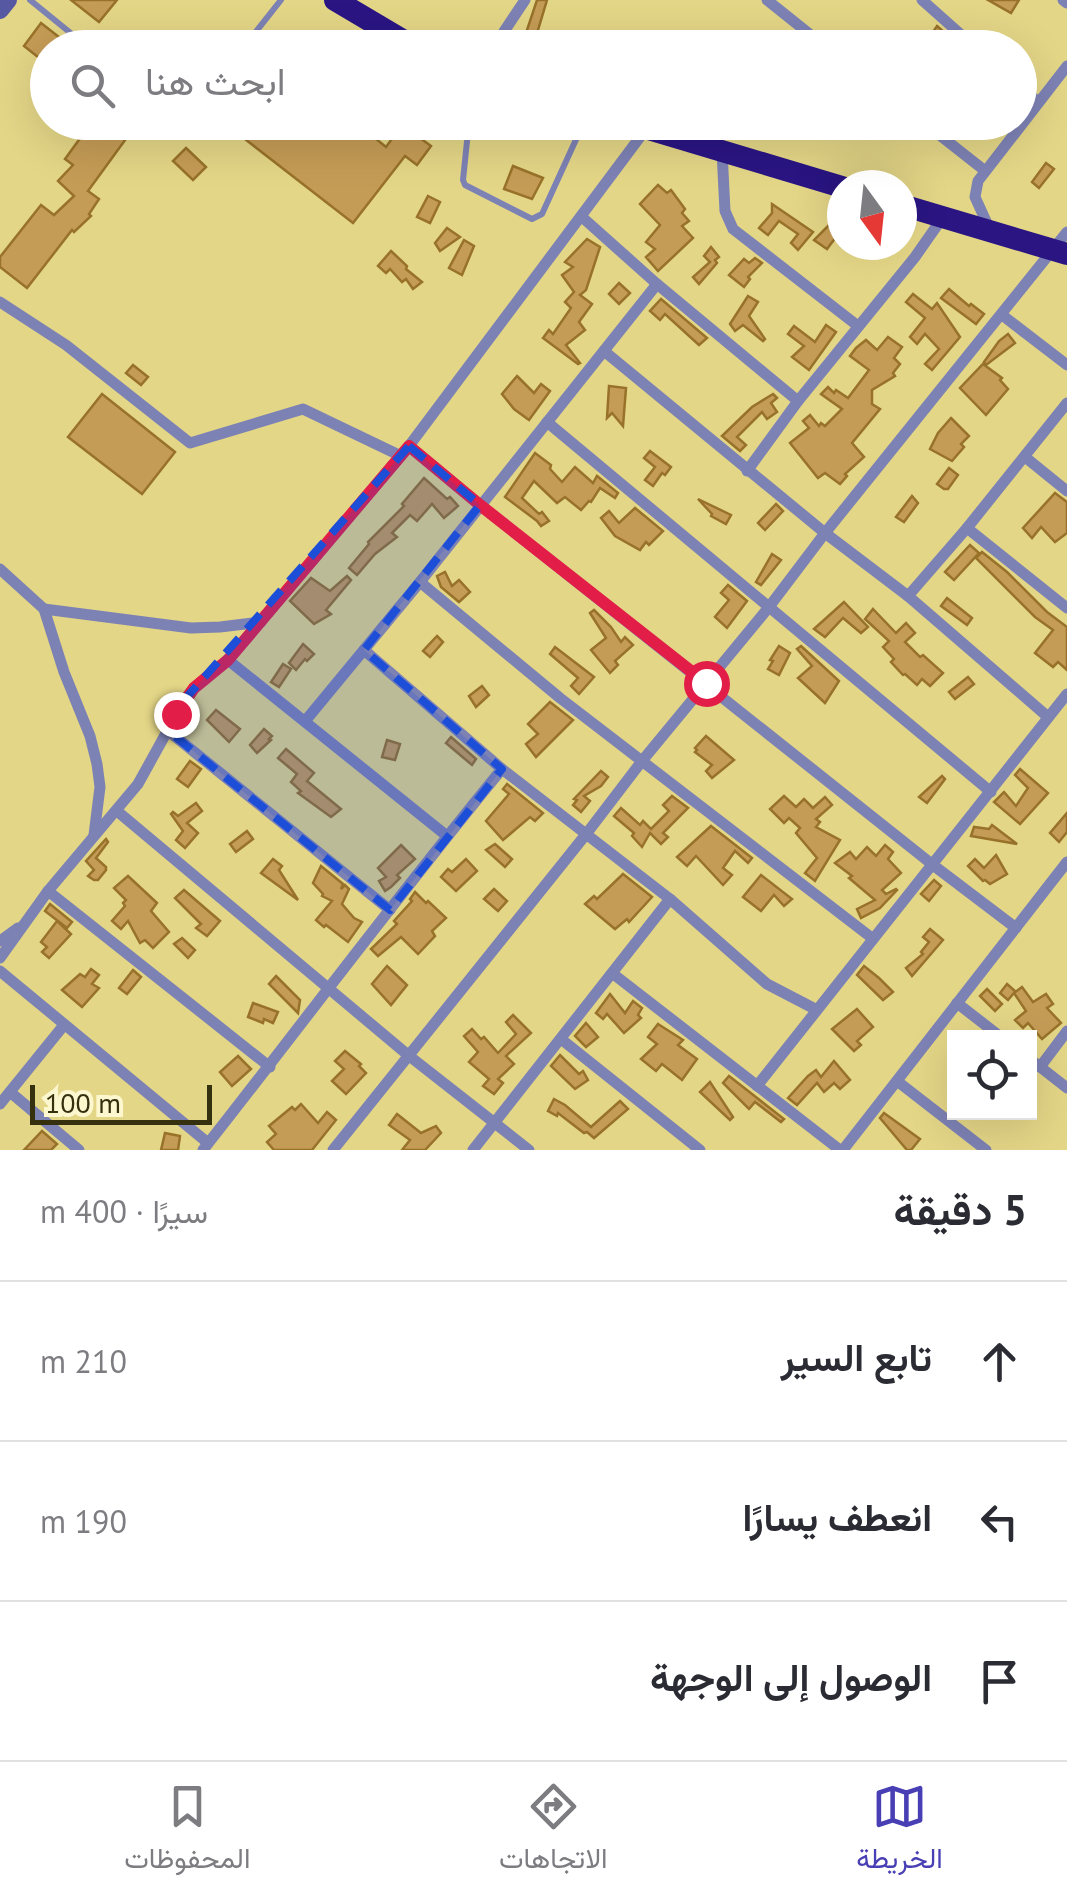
<!DOCTYPE html>
<html lang="ar">
<meta charset="utf-8">
<style>
body{margin:0;font-family:"PT Sans",Vazirmatn,sans-serif;background:#f2f2f3;color:#2b2b33;direction:rtl}
.controls{position:absolute;right:30px;bottom:30px;display:grid;overflow:hidden;border-radius:0px;box-shadow:0 10px 40px #0002}
.controls button{width:90px;height:90px;display:grid;place-items:center;padding:0;border:0;border-bottom:2px solid #e1e1e2;background:#fff;color:#2b2b33;font:50px sans-serif}
.compass{position:absolute;left:827px;top:170px;width:90px;height:90px;border-radius:50%;background:#fff;box-shadow:0 10px 40px #0002;rotate:165deg}
.scale{position:absolute;left:30px;bottom:25px;width:182px;box-sizing:border-box;padding-left:10px;border:5px solid #35300e;border-top:0;font-size:28px;line-height:35px;white-space:nowrap;color:#35300e;-webkit-text-stroke:8px #fdf7d0;paint-order:stroke}
.stop{position:absolute;width:30px;height:30px;margin:-22px;border:8px solid #e11d48;border-radius:50%;background:#fff}
.stop.end{background:#e11d48;border-color:#fff;box-shadow:0 2px 10px #0008}
.list{margin:0;padding:0;list-style:none}
h2{display:flex;justify-content:space-between;align-items:center;height:130px;margin:0;padding:0 40px;font-size:42px}
h2 small{font-size:32px;font-weight:400;color:#7c7c81}
.list li{display:grid;grid-template-columns:65px 1fr auto;gap:30px;align-items:center;box-sizing:border-box;height:160px;padding:0 40px;border-top:2px solid #e1e1e2}
.list b{display:block;font-size:38px;white-space:nowrap}
.list em{font-size:32px;font-style:normal;color:#7c7c81}
.icon{flex:none;width:55px;height:55px;fill:none;stroke:currentColor;stroke-width:2;stroke-linecap:round;stroke-linejoin:round}
.map{position:relative;flex:none;width:1067px;height:1150px;overflow:hidden;direction:ltr}
.search{position:absolute;background:#fff;box-shadow:0 10px 40px #0002;left:30px;right:30px;top:30px;height:110px;display:flex;align-items:center;gap:25px;box-sizing:border-box;padding:0 35px;border-radius:55px;color:#7c7c81;font-size:38px}
.sheet{height:610px;background:#fff}
nav{display:flex;justify-content:space-around;align-items:center;box-sizing:border-box;height:140px;border-top:2px solid #e1e1e2;background:#fff;font-size:28px;color:#7c7c81}
nav a{display:grid;justify-items:center;gap:5px}
nav .on{color:#483fb5}
.map>svg:first-child{display:block}
.building{fill:#c59c56;stroke:#987228;stroke-width:2.5}
.lines{fill:none;stroke-linecap:round;stroke-linejoin:round}
.lane{stroke:#7d82b4;stroke-width:6}
.street{stroke:#7d82b4;stroke-width:11}
.secondary{stroke:#5658a1;stroke-width:18}
.highway{stroke:#2a1583;stroke-width:22}
.route{stroke:#e11d48;stroke-width:12}
.marked{fill:#1d4ed8;fill-opacity:0.2;stroke:#1d4ed8;stroke-width:8;stroke-dasharray:20 12;stroke-linejoin:round}
</style>
<div class="map">
<svg width="1067" height="1150" viewBox="0 0 1067 1150">
<rect width="100%" height="100%" fill="#e4d687"/>
<g class="building">
<path d="M 71,0 L 117,0 L 99,22 Z"/>
<path d="M 537,0 L 547,0 L 535,40 L 525,36 Z"/>
<path d="M 988,0 L 1019,0 L 1011,13 Z"/>
<path d="M 41,23 L 73,48 L 48,48 L 48,65 L 24,46 Z"/>
<path d="M 937,26 L 945,33 L 932,48 L 922,48 Z"/>
<path d="M 92,122 L 149,122 L 158,129 L 151,137 L 136,125 L 88,191 L 99,199 L 89,214 L 91,216 L 74,232 L 72,230 L 27,288 L 0,267 L 0,257 L 41,205 L 54,215 L 74,196 L 58,181 L 73,165 L 65,159 Z"/>
<path d="M 223,122 L 355,122 L 386,147 L 402,125 L 431,146 L 417,165 L 405,156 L 353,223 Z"/>
<path d="M 186,148 L 206,167 L 193,180 L 173,161 Z"/>
<path d="M 1046,163 L 1054,169 L 1039,188 L 1032,182 Z"/>
<path d="M 513,166 L 543,178 L 532,199 L 504,189 Z"/>
<path d="M 658,185 L 667,193 L 671,190 L 685,209 L 682,213 L 689,221 L 682,226 L 693,238 L 658,271 L 646,257 L 655,249 L 646,242 L 660,225 L 640,204 Z"/>
<path d="M 428,196 L 440,202 L 430,223 L 417,217 Z"/>
<path d="M 772,204 L 813,232 L 798,250 L 791,243 L 798,234 L 779,221 L 768,235 L 759,228 L 772,213 Z"/>
<path d="M 835,219 L 842,226 L 842,229 L 827,249 L 814,240 Z"/>
<path d="M 447,228 L 460,237 L 440,251 L 435,243 Z"/>
<path d="M 587,239 L 600,247 L 586,290 L 580,295 L 592,304 L 579,322 L 585,330 L 566,345 L 580,363 L 578,364 L 543,338 L 549,330 L 553,334 L 571,308 L 565,302 L 574,292 L 562,275 L 573,267 L 565,262 Z"/>
<path d="M 464,240 L 474,246 L 462,275 L 449,268 Z"/>
<path d="M 711,247 L 719,257 L 715,260 L 717,263 L 699,284 L 693,277 L 710,262 L 704,256 Z"/>
<path d="M 391,251 L 407,266 L 406,269 L 422,282 L 413,289 L 406,279 L 402,282 L 390,269 L 386,273 L 378,266 Z"/>
<path d="M 755,258 L 762,263 L 748,277 L 750,279 L 744,287 L 729,275 L 744,259 L 749,263 Z"/>
<path d="M 619,283 L 630,293 L 619,304 L 609,294 Z"/>
<path d="M 949,289 L 969,306 L 971,304 L 984,314 L 976,324 L 941,298 Z"/>
<path d="M 913,294 L 932,309 L 937,303 L 960,337 L 932,370 L 925,364 L 939,349 L 925,334 L 917,344 L 910,337 L 925,318 L 906,302 Z"/>
<path d="M 748,296 L 758,302 L 749,316 L 765,339 L 763,341 L 743,325 L 735,331 L 730,324 Z"/>
<path d="M 661,299 L 707,338 L 699,345 L 665,314 L 660,320 L 650,311 Z"/>
<path d="M 826,325 L 836,332 L 809,370 L 792,357 L 804,346 L 788,334 L 794,326 L 815,342 Z"/>
<path d="M 1008,334 L 1015,343 L 986,365 L 984,362 L 999,341 Z"/>
<path d="M 888,337 L 902,347 L 894,358 L 900,364 L 893,373 L 895,376 L 872,390 L 872,404 L 880,409 L 852,443 L 864,457 L 845,474 L 847,476 L 840,484 L 825,473 L 818,478 L 790,443 L 809,428 L 803,421 L 810,415 L 819,426 L 821,423 L 825,426 L 842,409 L 821,394 L 828,387 L 834,393 L 836,390 L 848,398 L 869,370 L 850,356 L 856,348 L 866,340 L 877,350 Z"/>
<path d="M 983,364 L 1002,378 L 1000,380 L 1008,389 L 986,415 L 960,388 Z"/>
<path d="M 133,365 L 148,377 L 141,385 L 126,373 Z"/>
<path d="M 517,376 L 534,393 L 541,384 L 550,391 L 529,420 L 514,409 L 502,394 Z"/>
<path d="M 609,386 L 626,388 L 623,426 L 612,413 L 607,418 Z"/>
<path d="M 102,394 L 175,452 L 142,494 L 68,437 Z"/>
<path d="M 773,394 L 777,398 L 771,403 L 777,412 L 767,419 L 762,412 L 737,437 L 746,445 L 740,451 L 722,436 L 752,407 Z"/>
<path d="M 951,418 L 969,436 L 961,444 L 964,447 L 952,461 L 930,449 L 938,433 Z"/>
<path d="M 650,451 L 671,467 L 665,475 L 662,473 L 653,486 L 645,480 L 655,467 L 644,458 Z"/>
<path d="M 535,453 L 551,465 L 550,469 L 562,482 L 575,467 L 593,483 L 597,476 L 618,493 L 615,498 L 600,488 L 591,502 L 589,501 L 581,510 L 565,497 L 557,503 L 534,481 L 522,498 L 539,514 L 542,512 L 549,521 L 541,526 L 537,521 L 505,497 Z"/>
<path d="M 949,468 L 958,475 L 948,489 L 944,489 L 937,484 Z"/>
<path d="M 424,478 L 447,499 L 450,497 L 458,506 L 444,518 L 432,504 L 417,521 L 410,515 L 392,533 L 397,537 L 375,554 L 357,575 L 349,568 L 369,544 L 368,542 L 404,506 L 402,504 Z"/>
<path d="M 1055,493 L 1067,502 L 1067,533 L 1055,542 L 1041,527 L 1032,538 L 1023,528 Z"/>
<path d="M 912,496 L 918,503 L 904,522 L 896,517 Z"/>
<path d="M 698,499 L 731,515 L 726,524 L 711,516 L 712,514 Z"/>
<path d="M 776,504 L 783,511 L 765,530 L 758,523 Z"/>
<path d="M 635,508 L 663,531 L 649,545 L 646,542 L 640,550 L 615,536 L 601,518 L 609,511 L 619,523 Z"/>
<path d="M 970,545 L 979,553 L 954,580 L 945,572 Z"/>
<path d="M 982,552 L 1007,572 L 1047,612 L 1067,627 L 1067,670 L 1058,662 L 1053,667 L 1035,653 L 1053,630 L 1035,617 L 976,558 Z"/>
<path d="M 772,554 L 781,560 L 761,585 L 756,582 Z"/>
<path d="M 445,572 L 452,586 L 459,580 L 470,592 L 459,602 L 441,587 L 437,576 Z"/>
<path d="M 347,576 L 351,580 L 326,610 L 331,614 L 314,624 L 290,601 L 311,578 L 330,591 Z"/>
<path d="M 728,585 L 747,601 L 727,628 L 715,617 L 729,600 L 721,593 Z"/>
<path d="M 947,598 L 972,618 L 967,625 L 941,606 Z"/>
<path d="M 844,602 L 868,627 L 861,633 L 843,618 L 825,637 L 814,629 Z"/>
<path d="M 873,609 L 896,633 L 906,623 L 915,633 L 905,642 L 920,657 L 923,655 L 943,673 L 930,686 L 922,679 L 917,685 L 905,674 L 903,675 L 891,662 L 894,659 L 883,647 L 889,641 L 865,619 Z"/>
<path d="M 594,610 L 611,627 L 621,642 L 625,637 L 633,645 L 615,661 L 618,665 L 610,673 L 591,650 L 606,638 L 590,613 Z"/>
<path d="M 437,636 L 443,642 L 430,657 L 423,651 Z"/>
<path d="M 303,644 L 314,654 L 307,661 L 305,659 L 296,670 L 289,663 Z"/>
<path d="M 779,646 L 790,653 L 779,675 L 768,669 L 773,661 L 770,660 Z"/>
<path d="M 801,646 L 839,681 L 825,703 L 798,678 L 812,666 L 797,649 Z"/>
<path d="M 555,647 L 594,677 L 579,694 L 571,686 L 578,678 L 550,654 Z"/>
<path d="M 283,664 L 291,669 L 279,687 L 271,682 Z"/>
<path d="M 968,677 L 974,684 L 955,699 L 949,692 Z"/>
<path d="M 482,686 L 489,695 L 476,707 L 469,696 Z"/>
<path d="M 550,702 L 573,720 L 536,757 L 526,744 L 538,734 L 528,724 Z"/>
<path d="M 216,710 L 240,729 L 229,742 L 207,720 Z"/>
<path d="M 264,729 L 272,736 L 269,739 L 271,740 L 257,753 L 250,745 Z"/>
<path d="M 706,736 L 734,760 L 712,778 L 706,771 L 712,765 L 695,752 L 697,750 L 695,748 Z"/>
<path d="M 451,737 L 476,759 L 472,765 L 446,743 Z"/>
<path d="M 387,740 L 400,744 L 395,760 L 382,757 Z"/>
<path d="M 286,749 L 314,773 L 307,781 L 341,809 L 331,817 L 298,793 L 301,791 L 291,782 L 297,774 L 278,758 Z"/>
<path d="M 190,761 L 201,769 L 188,787 L 177,779 Z"/>
<path d="M 1020,769 L 1048,793 L 1020,824 L 994,802 L 1004,792 L 1016,806 L 1028,788 L 1015,775 Z"/>
<path d="M 601,771 L 608,777 L 601,786 L 584,796 L 590,801 L 581,812 L 573,805 L 577,800 L 574,799 Z"/>
<path d="M 942,776 L 945,779 L 927,803 L 919,797 Z"/>
<path d="M 507,784 L 543,813 L 535,821 L 530,817 L 503,840 L 486,821 L 509,794 L 503,789 Z"/>
<path d="M 672,796 L 688,808 L 663,833 L 668,837 L 661,844 L 650,833 L 642,847 L 632,836 L 634,833 L 614,816 L 621,808 L 640,825 L 643,821 L 651,829 L 669,811 L 663,805 Z"/>
<path d="M 784,796 L 796,807 L 804,799 L 813,808 L 825,797 L 832,805 L 816,819 L 820,822 L 816,827 L 840,840 L 815,881 L 805,873 L 817,858 L 796,833 L 800,828 L 789,818 L 784,823 L 770,809 Z"/>
<path d="M 196,803 L 202,811 L 187,823 L 198,833 L 185,848 L 176,840 L 183,831 L 171,814 L 173,812 L 178,816 Z"/>
<path d="M 1067,813 L 1067,832 L 1059,842 L 1050,833 Z"/>
<path d="M 992,825 L 1017,844 L 971,836 L 974,827 L 989,829 Z"/>
<path d="M 711,826 L 752,858 L 748,863 L 735,851 L 723,868 L 732,875 L 723,885 L 696,856 L 687,866 L 677,857 Z"/>
<path d="M 247,831 L 253,839 L 236,852 L 230,844 Z"/>
<path d="M 106,839 L 108,842 L 96,858 L 106,867 L 106,870 L 98,880 L 94,880 L 88,876 L 94,870 L 86,861 Z"/>
<path d="M 495,844 L 512,859 L 505,867 L 486,850 Z"/>
<path d="M 401,845 L 415,859 L 397,875 L 400,878 L 391,887 L 385,891 L 379,881 L 386,877 L 378,868 Z"/>
<path d="M 885,845 L 893,852 L 888,859 L 901,873 L 882,890 L 886,894 L 896,889 L 897,890 L 880,908 L 861,918 L 857,909 L 875,900 L 849,878 L 852,876 L 835,863 L 850,852 L 856,859 L 867,847 L 876,856 Z"/>
<path d="M 996,855 L 1007,874 L 990,884 L 985,880 L 983,881 L 968,866 L 975,859 L 984,868 Z"/>
<path d="M 273,859 L 282,866 L 279,870 L 298,900 L 261,873 Z"/>
<path d="M 466,859 L 477,871 L 456,891 L 441,877 L 448,869 L 452,872 Z"/>
<path d="M 321,866 L 343,884 L 341,889 L 345,885 L 349,889 L 342,904 L 354,918 L 362,922 L 348,942 L 326,925 L 324,927 L 316,920 L 332,901 L 322,896 L 323,894 L 313,883 Z"/>
<path d="M 623,874 L 652,897 L 629,922 L 627,919 L 615,929 L 585,904 L 594,896 L 597,899 Z"/>
<path d="M 761,875 L 792,899 L 784,906 L 774,895 L 761,911 L 743,897 Z"/>
<path d="M 128,876 L 157,903 L 151,911 L 169,932 L 153,948 L 145,940 L 140,943 L 128,921 L 121,929 L 112,921 L 125,906 L 123,903 L 126,900 L 114,888 Z"/>
<path d="M 934,880 L 941,886 L 929,901 L 921,894 Z"/>
<path d="M 494,889 L 507,901 L 498,911 L 484,899 Z"/>
<path d="M 184,890 L 220,921 L 207,936 L 196,928 L 201,924 L 175,898 Z"/>
<path d="M 415,892 L 426,903 L 428,901 L 446,918 L 432,931 L 435,936 L 418,954 L 401,937 L 378,956 L 371,949 L 397,924 L 394,921 L 412,901 L 410,899 Z"/>
<path d="M 50,904 L 72,922 L 67,928 L 45,911 Z"/>
<path d="M 57,921 L 71,934 L 49,958 L 42,952 L 47,947 L 41,942 Z"/>
<path d="M 930,929 L 943,940 L 912,976 L 906,968 L 923,954 L 921,952 L 929,942 L 923,937 Z"/>
<path d="M 182,938 L 195,950 L 188,958 L 174,944 Z"/>
<path d="M 387,966 L 407,985 L 391,1005 L 372,984 Z"/>
<path d="M 864,966 L 879,978 L 893,992 L 883,1000 L 857,975 Z"/>
<path d="M 91,969 L 99,975 L 92,984 L 99,988 L 82,1007 L 62,990 L 80,974 L 85,977 Z"/>
<path d="M 133,970 L 141,977 L 127,994 L 119,988 Z"/>
<path d="M 276,976 L 300,1000 L 298,1013 L 269,984 Z"/>
<path d="M 1007,984 L 1015,991 L 1014,993 L 1022,987 L 1033,1002 L 1046,994 L 1053,1004 L 1047,1008 L 1061,1023 L 1042,1039 L 1028,1023 L 1023,1028 L 1015,1020 L 1026,1011 L 1014,993 L 1008,1000 L 1000,993 Z"/>
<path d="M 987,989 L 1002,1004 L 995,1011 L 980,996 Z"/>
<path d="M 610,994 L 625,1013 L 633,1001 L 642,1008 L 638,1015 L 641,1018 L 624,1033 L 607,1014 L 603,1019 L 596,1013 Z"/>
<path d="M 253,1003 L 278,1012 L 273,1023 L 264,1019 L 263,1023 L 248,1017 Z"/>
<path d="M 857,1009 L 873,1027 L 857,1041 L 861,1045 L 854,1051 L 832,1029 Z"/>
<path d="M 513,1015 L 531,1033 L 506,1056 L 514,1064 L 498,1079 L 503,1083 L 494,1094 L 483,1086 L 489,1079 L 469,1062 L 478,1052 L 464,1036 L 472,1029 L 481,1039 L 484,1037 L 498,1053 L 516,1034 L 506,1022 Z"/>
<path d="M 586,1023 L 598,1037 L 586,1047 L 575,1036 Z"/>
<path d="M 658,1024 L 683,1040 L 678,1045 L 697,1059 L 682,1080 L 662,1064 L 656,1071 L 641,1059 L 657,1044 L 648,1037 Z"/>
<path d="M 345,1051 L 361,1064 L 359,1066 L 366,1073 L 346,1094 L 332,1081 L 344,1069 L 335,1061 Z"/>
<path d="M 560,1055 L 579,1074 L 583,1071 L 588,1080 L 575,1089 L 551,1066 Z"/>
<path d="M 238,1056 L 251,1069 L 232,1086 L 220,1072 Z"/>
<path d="M 834,1061 L 850,1080 L 840,1089 L 834,1083 L 824,1092 L 817,1083 L 797,1105 L 788,1098 L 808,1076 L 816,1070 L 821,1077 Z"/>
<path d="M 729,1076 L 752,1094 L 784,1119 L 781,1122 L 755,1102 L 749,1109 L 723,1083 Z"/>
<path d="M 710,1082 L 733,1117 L 730,1120 L 700,1092 Z"/>
<path d="M 554,1099 L 565,1105 L 591,1127 L 620,1101 L 628,1109 L 594,1138 L 587,1132 L 584,1133 L 558,1113 L 557,1116 L 548,1111 Z"/>
<path d="M 301,1104 L 318,1123 L 327,1112 L 336,1120 L 312,1150 L 274,1150 L 267,1142 L 276,1134 L 269,1126 L 292,1107 L 295,1110 Z"/>
<path d="M 884,1113 L 920,1139 L 911,1150 L 907,1150 L 880,1118 Z"/>
<path d="M 397,1114 L 421,1133 L 436,1126 L 441,1133 L 425,1150 L 402,1150 L 410,1140 L 389,1125 Z"/>
<path d="M 42,1131 L 57,1144 L 51,1150 L 24,1150 Z"/>
<path d="M 165,1133 L 180,1136 L 178,1150 L 161,1150 Z"/>
</g>
<g class="lines">
<g class="lane">
<path d="M 30,0 L 89,48"/>
<path d="M 243,48 L 281,0"/>
<path d="M 469,122 L 463,180 L 465,185 L 532,219 L 542,214 L 584,122"/>
</g>
<g class="street">
<path d="M 767,0 L 827,48"/>
<path d="M 922,0 L 976,48"/>
<path d="M 1063,0 L 1067,3"/>
<path d="M 493,48 L 525,0"/>
<path d="M 1020,86 L 1038,102"/>
<path d="M 923,122 L 984,170"/>
<path d="M 722,151 L 725,211 L 733,229 L 858,326"/>
<path d="M 582,217 L 657,284 L 798,401"/>
<path d="M 990,230 L 975,197 L 978,181 L 1067,66"/>
<path d="M 0,302 L 66,345 L 190,443 L 303,409 L 401,456"/>
<path d="M 1002,315 L 1067,365"/>
<path d="M 604,351 L 825,533 L 908,596 L 1048,717"/>
<path d="M 547,422 L 991,792"/>
<path d="M 409,446 L 480,505 L 933,865 L 1016,928"/>
<path d="M 1025,457 L 1067,491"/>
<path d="M 747,471 L 798,401 L 915,257 L 943,217"/>
<path d="M 967,528 L 1067,608"/>
<path d="M 0,569 L 44,609 L 64,672 L 90,736 L 97,764 L 100,787 L 94,835"/>
<path d="M 420,582 L 560,698 L 872,938"/>
<path d="M 908,596 L 967,528 L 1067,403"/>
<path d="M 44,609 L 191,628 L 220,627 L 261,622"/>
<path d="M 364,650 L 502,769 L 670,899 L 767,984 L 817,1010"/>
<path d="M 228,660 L 447,836"/>
<path d="M 306,720 L 420,582 L 657,284"/>
<path d="M 167,730 L 390,910"/>
<path d="M 117,811 L 408,1055 L 529,1150"/>
<path d="M 48,891 L 270,1067"/>
<path d="M 0,941 L 18,928"/>
<path d="M 0,958 L 48,891 L 138,784 L 185,699 L 194,688 L 228,660 L 409,446 L 646,129"/>
<path d="M 0,971 L 208,1143"/>
<path d="M 612,973 L 840,1150"/>
<path d="M 957,1003 L 1002,1038"/>
<path d="M 561,1039 L 700,1150"/>
<path d="M 1030,1059 L 1067,1088"/>
<path d="M 1040,1067 L 1067,1031"/>
<path d="M 897,1081 L 986,1150"/>
<path d="M 757,1086 L 1067,694"/>
<path d="M 10,1092 L 79,1150"/>
<path d="M 0,1104 L 64,1025"/>
<path d="M 203,1150 C 303,1023 399,894 502,769"/>
<path d="M 333,1150 L 587,833 L 642,761 L 769,607 L 825,533 L 1067,232"/>
<path d="M 473,1150 L 670,899"/>
<path d="M 843,1150 L 1067,862"/>
</g>
<path class="secondary" d="M 0,10 L 8,0"/>
<g class="highway">
<path d="M 335,0 L 416,48"/>
<path d="M 625,122 L 842,187"/>
<path d="M 902,205 L 1067,254"/>
</g>
</g>
<g class="lines">
<path class="route" d="M 176,714 L 194,688 L 228,660 L 409,446 L 480,505 L 706,683"/>
</g>
<path class="marked" d="M 409,446 L 480,505 L 364,650 L 502,769 L 390,910 L 167,730 L 185,699 Z"/>
</svg>
<div class="controls">
<button><svg class="icon" aria-label="locate" viewBox="0 0 24 24"><circle cx="12" cy="12" r="6"/><path d="M12 2v4M12 18v4M2 12h4M18 12h4"/></svg></button>
</div>
<svg class="compass" viewBox="-18 -18 36 36"><path d="M0-13l5 13h-10z" fill="#e53935"/><path d="M0 13l5-13h-10z" fill="#7c7c81"/></svg>
<div class="scale">100 m</div>
<div class="stop" style="left:706px;top:683px"></div>
<div class="stop end" style="left:176px;top:714px"></div>
<div class="search"><svg class="icon" aria-label="search" viewBox="0 0 24 24"><circle cx="10" cy="10" r="6"/><path d="M15 15l6 6"/></svg>ابحث هنا</div>
</div>
<section class="sheet">
<h2>5 دقيقة<small>سيرًا · 400 m</small></h2>
<ul class="list">
<li><svg class="icon" aria-label="ahead" viewBox="0 0 24 24"><path d="M12 20V5M6 11l6-6 6 6"/></svg><div><b>تابع السير</b></div><em>210 m</em></li>
<li><svg class="icon" aria-label="left" viewBox="0 0 24 24"><path d="M17 20v-9H6M10 6l-5 5 5 5"/></svg><div><b>انعطف يسارًا</b></div><em>190 m</em></li>
<li><svg class="icon" aria-label="arrive" viewBox="0 0 24 24"><path d="M6 21V4h12l-3 4 3 4H6"/></svg><div><b>الوصول إلى الوجهة</b></div></li>
</ul>
</section>
<nav>
<a class="on"><svg class="icon" aria-label="map" viewBox="0 0 24 24"><path d="M3 6l6-2 6 2 6-2v14l-6 2-6-2-6 2zM9 4v14M15 6v14"/></svg>الخريطة</a>
<a><svg class="icon" aria-label="directions" viewBox="0 0 24 24"><path d="M12 3l9 9-9 9-9-9zM9 14v-3h6M13 9l2 2-2 2"/></svg>الاتجاهات</a>
<a><svg class="icon" aria-label="saved" viewBox="0 0 24 24"><path d="M7 4h10v16l-5-4-5 4z"/></svg>المحفوظات</a>
</nav>
